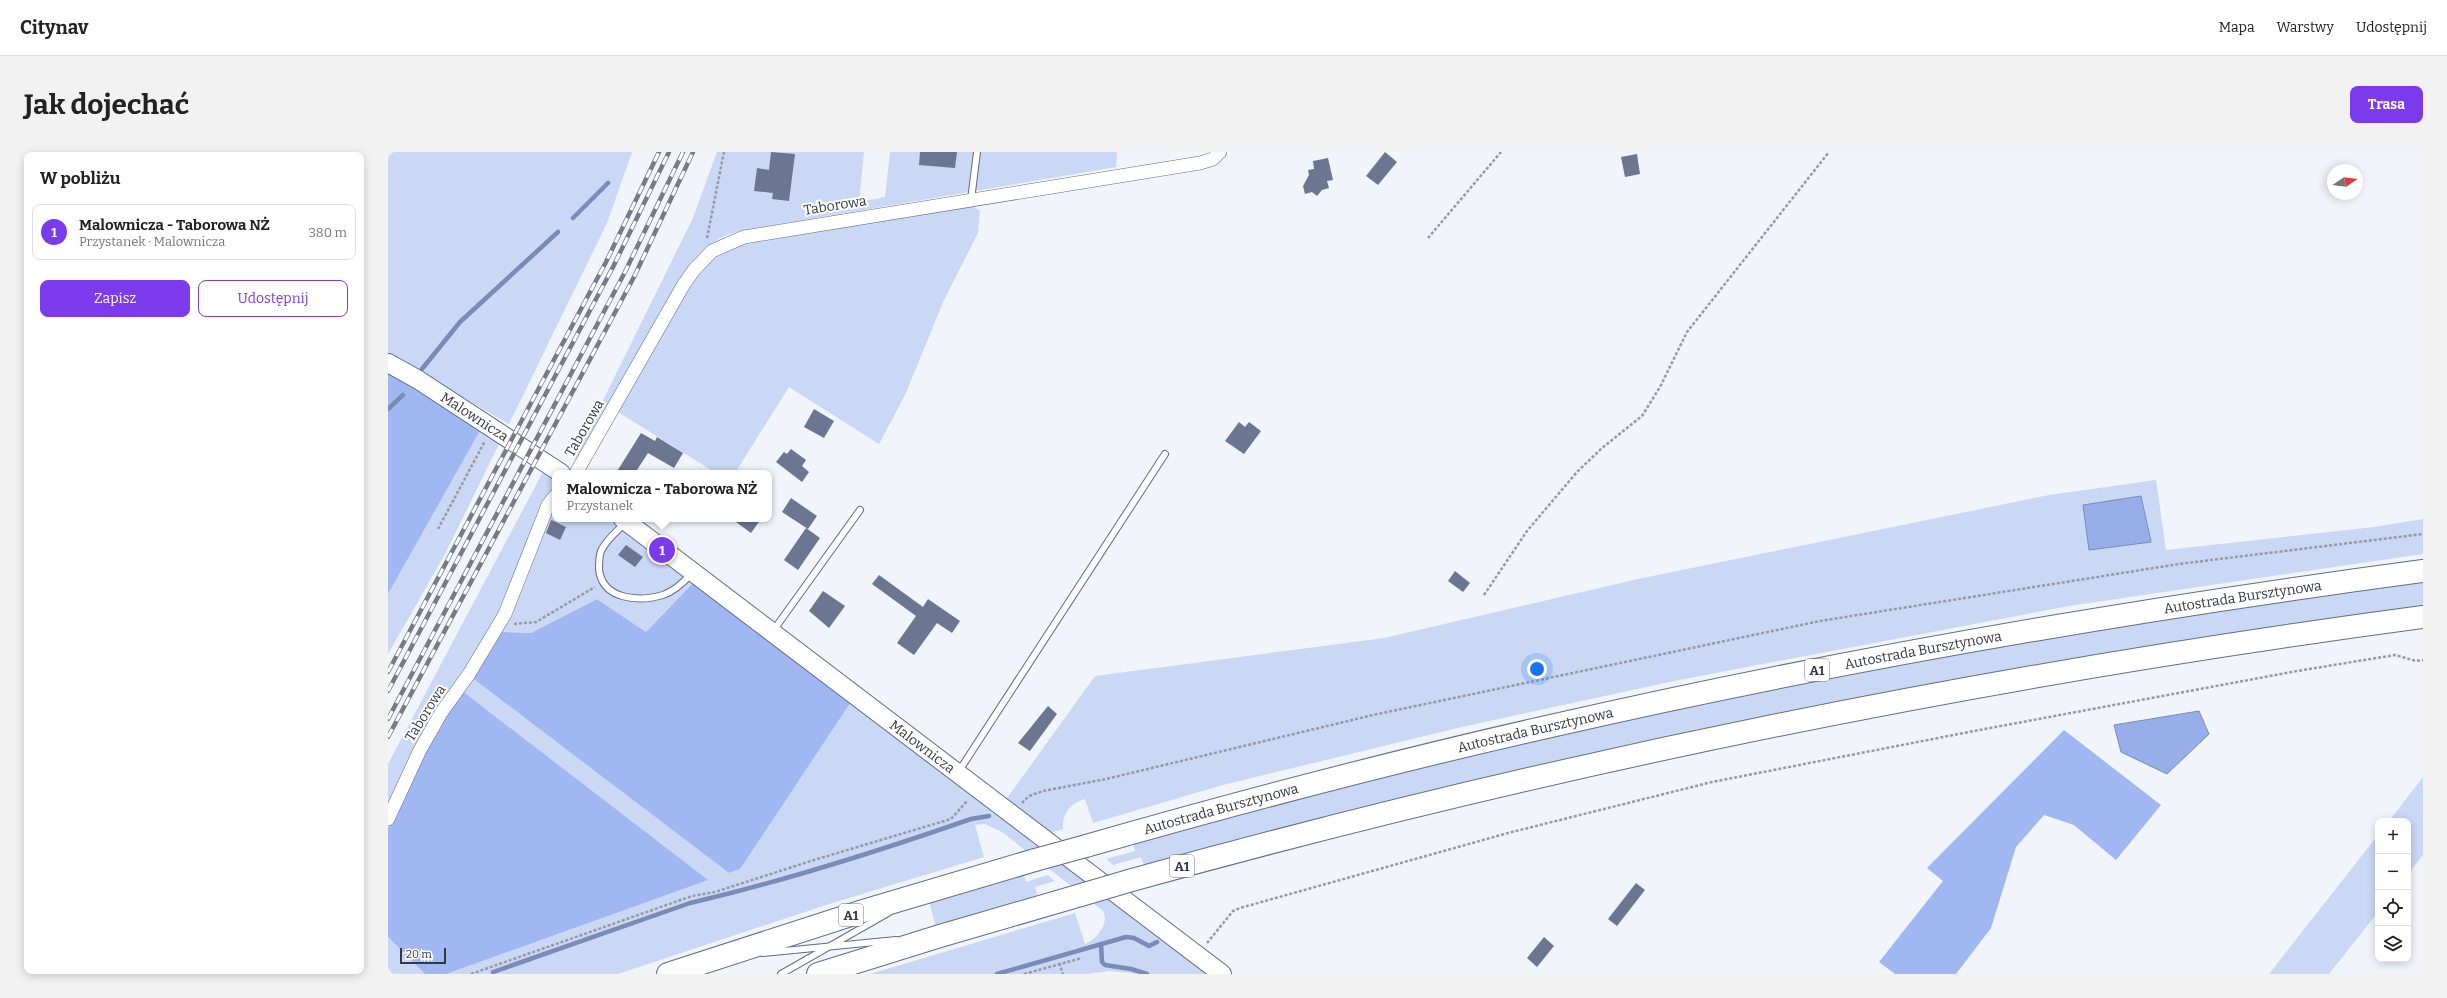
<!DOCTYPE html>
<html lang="pl">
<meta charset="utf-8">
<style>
body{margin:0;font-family:Bitter,serif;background:#f2f2f2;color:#222}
.controls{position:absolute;right:12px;bottom:12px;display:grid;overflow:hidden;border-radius:8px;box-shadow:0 2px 10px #0003}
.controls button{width:36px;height:36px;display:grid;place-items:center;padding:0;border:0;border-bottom:1px solid #e0e0e0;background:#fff;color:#222;font:20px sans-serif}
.compass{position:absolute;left:1939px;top:12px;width:36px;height:36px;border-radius:50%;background:#fff;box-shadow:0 2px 10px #0003;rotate:77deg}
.scale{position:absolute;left:12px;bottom:10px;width:46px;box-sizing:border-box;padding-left:4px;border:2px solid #333843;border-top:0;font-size:11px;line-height:14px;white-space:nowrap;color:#333843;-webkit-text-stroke:3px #fff;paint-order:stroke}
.you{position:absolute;left:1149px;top:517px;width:14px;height:14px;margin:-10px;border:3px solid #fff;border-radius:50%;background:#1a73e8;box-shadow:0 0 0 6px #1a73e833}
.badge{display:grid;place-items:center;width:26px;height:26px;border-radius:50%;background:#7c3aed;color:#fff;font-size:13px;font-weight:700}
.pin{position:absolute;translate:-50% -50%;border:2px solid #fff;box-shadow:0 1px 4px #0006}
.popup{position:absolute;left:164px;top:318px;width:220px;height:52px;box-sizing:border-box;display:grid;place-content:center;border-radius:8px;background:#fff;filter:drop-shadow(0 1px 3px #0005);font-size:13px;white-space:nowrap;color:#767676}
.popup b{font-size:15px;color:#222}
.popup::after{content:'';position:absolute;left:50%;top:100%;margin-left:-8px;border:8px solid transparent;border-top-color:#fff}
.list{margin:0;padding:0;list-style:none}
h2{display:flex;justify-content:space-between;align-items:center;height:52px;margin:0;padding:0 16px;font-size:17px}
h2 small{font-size:13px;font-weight:400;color:#767676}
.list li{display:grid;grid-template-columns:26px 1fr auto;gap:12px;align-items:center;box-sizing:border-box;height:56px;margin:0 8px 8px;padding:0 8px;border:1px solid #e0e0e0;border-radius:8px}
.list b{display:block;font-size:15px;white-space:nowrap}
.list p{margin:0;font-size:13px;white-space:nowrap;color:#767676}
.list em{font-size:13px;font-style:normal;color:#767676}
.actions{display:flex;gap:8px;padding:12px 16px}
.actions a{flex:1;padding:9px 0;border:1px solid #7c3aed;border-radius:8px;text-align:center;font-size:14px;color:#7c3aed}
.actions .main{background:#7c3aed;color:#fff}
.icon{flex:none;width:22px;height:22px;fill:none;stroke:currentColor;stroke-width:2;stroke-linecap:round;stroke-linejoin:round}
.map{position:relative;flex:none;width:2035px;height:822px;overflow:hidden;border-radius:8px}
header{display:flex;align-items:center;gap:24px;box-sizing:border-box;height:56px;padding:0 20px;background:#fff;border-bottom:1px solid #e0e0e0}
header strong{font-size:19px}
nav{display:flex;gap:22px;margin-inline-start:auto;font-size:14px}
.intro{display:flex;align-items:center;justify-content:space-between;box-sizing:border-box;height:96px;padding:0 24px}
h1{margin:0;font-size:28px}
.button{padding:10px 18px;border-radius:8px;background:#7c3aed;color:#fff;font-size:14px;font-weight:700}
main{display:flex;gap:24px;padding:0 24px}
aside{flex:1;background:#fff;border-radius:8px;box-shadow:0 2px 10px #0003}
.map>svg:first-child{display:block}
.green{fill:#cad7f5}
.forest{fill:#a0b7f2}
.water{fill:#97aee8;stroke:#798bb6}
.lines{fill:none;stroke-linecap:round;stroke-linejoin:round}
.stream{stroke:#798bb6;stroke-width:4.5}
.building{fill:#6c7690}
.lane-casing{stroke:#626c85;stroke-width:8}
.street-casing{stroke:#626c85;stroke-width:14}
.secondary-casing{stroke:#626c85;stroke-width:20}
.highway-casing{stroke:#626c85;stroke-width:24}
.path{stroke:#969aa3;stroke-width:2.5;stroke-dasharray:3 2;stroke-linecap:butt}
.lane{stroke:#fff;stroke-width:6}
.street{stroke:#fff;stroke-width:13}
.secondary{stroke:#fff;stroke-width:18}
.highway{stroke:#fff;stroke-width:22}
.rail-casing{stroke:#767b84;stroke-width:4.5}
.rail{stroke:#fff;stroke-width:3;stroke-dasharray:9;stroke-linecap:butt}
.highway-bridge-casing{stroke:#626c85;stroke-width:24;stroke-linecap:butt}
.highway-bridge{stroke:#fff;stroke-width:22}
.labels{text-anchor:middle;stroke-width:4;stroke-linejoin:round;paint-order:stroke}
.shield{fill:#fff;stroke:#70747b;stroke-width:1}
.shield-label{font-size:13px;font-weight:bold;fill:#333843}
.street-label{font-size:14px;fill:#333843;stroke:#fff}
</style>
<header>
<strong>Citynav</strong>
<nav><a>Mapa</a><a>Warstwy</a><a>Udostępnij</a></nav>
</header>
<div class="intro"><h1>Jak dojechać</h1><a class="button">Trasa</a></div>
<main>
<aside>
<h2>W pobliżu<small></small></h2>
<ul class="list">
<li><span class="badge">1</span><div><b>Malownicza - Taborowa NŻ</b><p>Przystanek · Malownicza</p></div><em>380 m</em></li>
</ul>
<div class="actions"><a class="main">Zapisz</a><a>Udostępnij</a></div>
</aside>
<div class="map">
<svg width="2035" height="822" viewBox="0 0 2035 822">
<rect width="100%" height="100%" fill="#f1f4fa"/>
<g class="green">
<path d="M 0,0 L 244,0 L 219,71 L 121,272 L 0,202 Z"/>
<path d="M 329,0 L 476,0 L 471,50 L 497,45 L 502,0 L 729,0 L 728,15 L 352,79 C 325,86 310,100 294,123 L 190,305 L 186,307 L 304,68 Z"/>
<path d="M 583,53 L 592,59 L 590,81 L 556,148 L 517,243 L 491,292 L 401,235 L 347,321 L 328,321 L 230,260 L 305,128 L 326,106 L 354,93 L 368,90 Z"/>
<path d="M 93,277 L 112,290 L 57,402 L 0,502 L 0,442 Z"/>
<path d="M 156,318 L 167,326 L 167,334 L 158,346 L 122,437 L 109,463 L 0,653 L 0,612 Z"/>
<path d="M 1768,328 L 1778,398 L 1986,375 L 2035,367 L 2035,402 L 1681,454 L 1286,529 L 1078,574 L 835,633 L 705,671 L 697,647 C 682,651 674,662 675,677 L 662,681 L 617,649 L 707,524 L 996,486 L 1250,427 L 1661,343 Z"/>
<path d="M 167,352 L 167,367 L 223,367 L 307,429 L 258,480 L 209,447 L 143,481 L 114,480 L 122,466 Z"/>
<path d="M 2035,429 L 2035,456 L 1880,477 L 756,713 L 753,705 L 725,713 L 718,707 L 747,699 L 744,689 C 968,630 1193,575 1421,529 C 1624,487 1830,459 2035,429 Z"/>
<path d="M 83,525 L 341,721 L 352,717 L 463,550 L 822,822 L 751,822 L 722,819 L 699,822 L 482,822 L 687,761 L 697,792 C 708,787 722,772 715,759 L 614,680 L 597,672 L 587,673 L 596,705 L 438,753 L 230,822 L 58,822 L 107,803 L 74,539 Z"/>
<path d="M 2035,625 L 2035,703 L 2020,722 L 2020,669 L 2001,669 Z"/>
<path d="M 1990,683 L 1990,760 L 1941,822 L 1881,822 Z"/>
<path d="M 635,721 L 638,730 L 660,723 L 667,729 L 647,735 L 650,746 L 548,776 L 541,748 Z"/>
<path d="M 0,785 L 37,822 L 0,822 Z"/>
</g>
<g class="forest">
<path d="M 0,219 L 93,277 L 0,442 Z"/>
<path d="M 307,429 L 463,550 L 352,717 L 341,721 L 83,525 L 114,480 L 143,481 L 209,447 L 258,480 Z"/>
<path d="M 74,539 L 320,728 L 58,822 L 37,822 L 0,785 L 0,676 L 45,583 Z"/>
<path d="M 1676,578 L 1773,653 L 1728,708 L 1686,673 L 1656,663 L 1628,695 L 1603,776 L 1568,822 L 1507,822 L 1491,810 L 1555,729 L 1539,716 Z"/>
</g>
<g class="water">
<path d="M 1753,344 L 1763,390 L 1701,398 L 1695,353 Z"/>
<path d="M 1811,559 L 1821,582 L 1779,622 L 1733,600 L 1726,573 Z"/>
</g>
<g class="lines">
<g class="stream">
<path d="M 185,66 L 220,31"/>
<path d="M 34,217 L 72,170 L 170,80"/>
<path d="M 0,257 L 15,243"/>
<path d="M 713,792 L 714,810 L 717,813 L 743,817 L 759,822"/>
<path d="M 105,820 L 302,751 C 397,729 491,699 583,667 L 601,664"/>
<path d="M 609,822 L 738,785 L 746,786 L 761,794 L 769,790"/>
</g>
</g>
<g class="building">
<path d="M 383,0 L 407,2 L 401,49 L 384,47 L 385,41 L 366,39 L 369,16 L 381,18 Z"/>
<path d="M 532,0 L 569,0 L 567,16 L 531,13 Z"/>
<path d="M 997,0 L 1009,10 L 990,33 L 978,24 Z"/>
<path d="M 1249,2 L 1252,22 L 1237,25 L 1233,5 Z"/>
<path d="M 940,6 L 945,28 L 939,29 L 941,36 L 934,38 L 929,44 L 924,40 L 917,42 L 915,34 L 921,23 L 920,18 L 926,17 L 925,9 Z"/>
<path d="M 426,257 L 446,269 L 436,286 L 416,275 Z"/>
<path d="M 851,270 L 857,275 L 861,270 L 873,279 L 856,302 L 837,289 Z"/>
<path d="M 253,281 L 267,289 L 269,285 L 295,301 L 286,316 L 260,301 L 247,321 L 228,321 Z"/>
<path d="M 403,297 L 418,308 L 414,314 L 421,320 L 414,330 L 388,310 L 396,300 L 399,302 Z"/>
<path d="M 403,346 L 429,364 L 420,377 L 394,360 Z"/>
<path d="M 344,367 L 373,367 L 363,381 Z"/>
<path d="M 163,368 L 178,375 L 172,388 L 158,381 Z"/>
<path d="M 418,376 L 432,386 L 410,418 L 396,408 Z"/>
<path d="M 238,393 L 255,405 L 247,415 L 230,403 Z"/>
<path d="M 1067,419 L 1082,431 L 1075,440 L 1060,429 Z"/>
<path d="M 491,423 L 535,455 L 540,447 L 572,469 L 564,481 L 549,471 L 526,503 L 509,491 L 528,464 L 484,432 Z"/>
<path d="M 435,439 L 457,454 L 441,476 L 421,459 Z"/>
<path d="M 660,554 L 669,562 L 642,599 L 630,591 Z"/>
<path d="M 1248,731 L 1257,738 L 1229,774 L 1220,767 Z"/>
<path d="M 1156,785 L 1166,794 L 1149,815 L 1139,806 Z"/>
</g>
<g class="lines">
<g class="lane-casing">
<g id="lane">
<path d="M 583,48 L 589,0"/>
<path d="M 237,371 C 229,379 218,388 213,399 C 211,404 211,411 211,417 C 214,448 251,450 275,443 C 287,439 296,430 304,421"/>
<path d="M 385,479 L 472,358"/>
<path d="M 571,619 L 777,302"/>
<path d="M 375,801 L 508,788"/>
<path d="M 393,822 L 500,761"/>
</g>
</g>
<g class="street-casing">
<g id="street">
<path d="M 188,321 L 296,132 L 306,118 L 324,99 L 356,85 L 812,11 L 825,7 L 832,0"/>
<path d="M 0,667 L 32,598 L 53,561 L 81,522 L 117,462 L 160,353 L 167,344"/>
</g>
</g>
<g class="secondary-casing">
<g id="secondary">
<path id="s1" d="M 0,211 L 29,227 L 173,321"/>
<path id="s2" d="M 235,367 L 834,822"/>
</g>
</g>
<g class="highway-casing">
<g id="highway">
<path id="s3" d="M 698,694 C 852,650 1007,609 1163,574 C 1451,508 1742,458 2035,419"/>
<path d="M 744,728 C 1168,610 1599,523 2035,465"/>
<path d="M 280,822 L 475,759 L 647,708"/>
<path d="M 430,822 L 552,784 L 693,743"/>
</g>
</g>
<g class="path">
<path d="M 319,86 L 336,0"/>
<path d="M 1040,86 L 1113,0"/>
<path d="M 50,377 L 97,289"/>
<path d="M 1096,443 L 1139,379 L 1189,320 L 1214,296 L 1254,264 L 1272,235 L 1299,180 L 1441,0"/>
<path d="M 126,472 L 148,470 L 207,435"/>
<path d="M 634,651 L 641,644 L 655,639 L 718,627 L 985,563 L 1432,469 L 1791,412 L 2035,382"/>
<path d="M 819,791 L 845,759 L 852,756 L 1120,681 L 1324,630 L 1586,579 L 1909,519 L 2007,503 L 2028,509 L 2035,508"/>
<path d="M 671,811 L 675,822"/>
<path d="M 83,822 L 304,744 L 327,740 L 426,708 L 563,667 L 579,649"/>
<path d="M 636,822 L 694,806"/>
</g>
<use href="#lane" class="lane"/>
<use href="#street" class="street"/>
<use href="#secondary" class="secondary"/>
<use href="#highway" class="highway"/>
<g class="rail-casing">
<g id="rail">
<path d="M 0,520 L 218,110 L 271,0"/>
<path d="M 0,539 L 225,115 L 281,0"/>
<path d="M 0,567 L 237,120 L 295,0"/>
<path d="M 0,585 L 246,125 L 305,0"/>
</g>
</g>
<use href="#rail" class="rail"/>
<g class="highway-bridge-casing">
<g id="highway-bridge">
<path d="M 647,708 L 698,694"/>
<path d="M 693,743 L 744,728"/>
</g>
</g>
<use href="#highway-bridge" class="highway-bridge"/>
</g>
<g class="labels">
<g class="shield">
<rect x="1417" y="507" width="24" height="22" rx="3"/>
<rect x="782" y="703" width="24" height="22" rx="3"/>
<rect x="451" y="752" width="24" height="22" rx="3"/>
</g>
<g class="shield-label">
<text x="1429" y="523">A1</text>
<text x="794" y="719">A1</text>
<text x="463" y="768">A1</text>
</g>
<g class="street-label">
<text transform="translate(447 53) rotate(-9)" y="5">Taborowa</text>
<text dy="5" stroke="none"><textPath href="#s1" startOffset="102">Malownicza</textPath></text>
<text transform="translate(196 276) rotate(-60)" y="5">Taborowa</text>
<text dy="5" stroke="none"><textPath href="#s3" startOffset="1184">Autostrada Bursztynowa</textPath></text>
<text dy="5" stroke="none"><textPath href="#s3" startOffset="860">Autostrada Bursztynowa</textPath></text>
<text transform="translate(37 561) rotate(-58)" y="5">Taborowa</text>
<text dy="5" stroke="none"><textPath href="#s3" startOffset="464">Autostrada Bursztynowa</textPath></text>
<text dy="5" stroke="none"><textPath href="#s2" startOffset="376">Malownicza</textPath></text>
<text dy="5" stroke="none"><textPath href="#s3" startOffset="140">Autostrada Bursztynowa</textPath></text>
</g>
</g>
</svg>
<div class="controls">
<button>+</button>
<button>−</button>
<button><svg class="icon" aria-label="locate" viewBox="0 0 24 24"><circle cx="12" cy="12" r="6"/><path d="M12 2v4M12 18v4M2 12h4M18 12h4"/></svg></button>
<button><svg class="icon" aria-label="layers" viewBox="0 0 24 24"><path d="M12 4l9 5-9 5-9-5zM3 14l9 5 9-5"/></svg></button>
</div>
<svg class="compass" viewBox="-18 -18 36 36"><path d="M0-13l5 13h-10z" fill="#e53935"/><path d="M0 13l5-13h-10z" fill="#767676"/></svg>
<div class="scale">20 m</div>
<div class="you"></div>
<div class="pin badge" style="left:274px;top:398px">1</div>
<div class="popup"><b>Malownicza - Taborowa NŻ</b>Przystanek</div>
</div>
</main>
